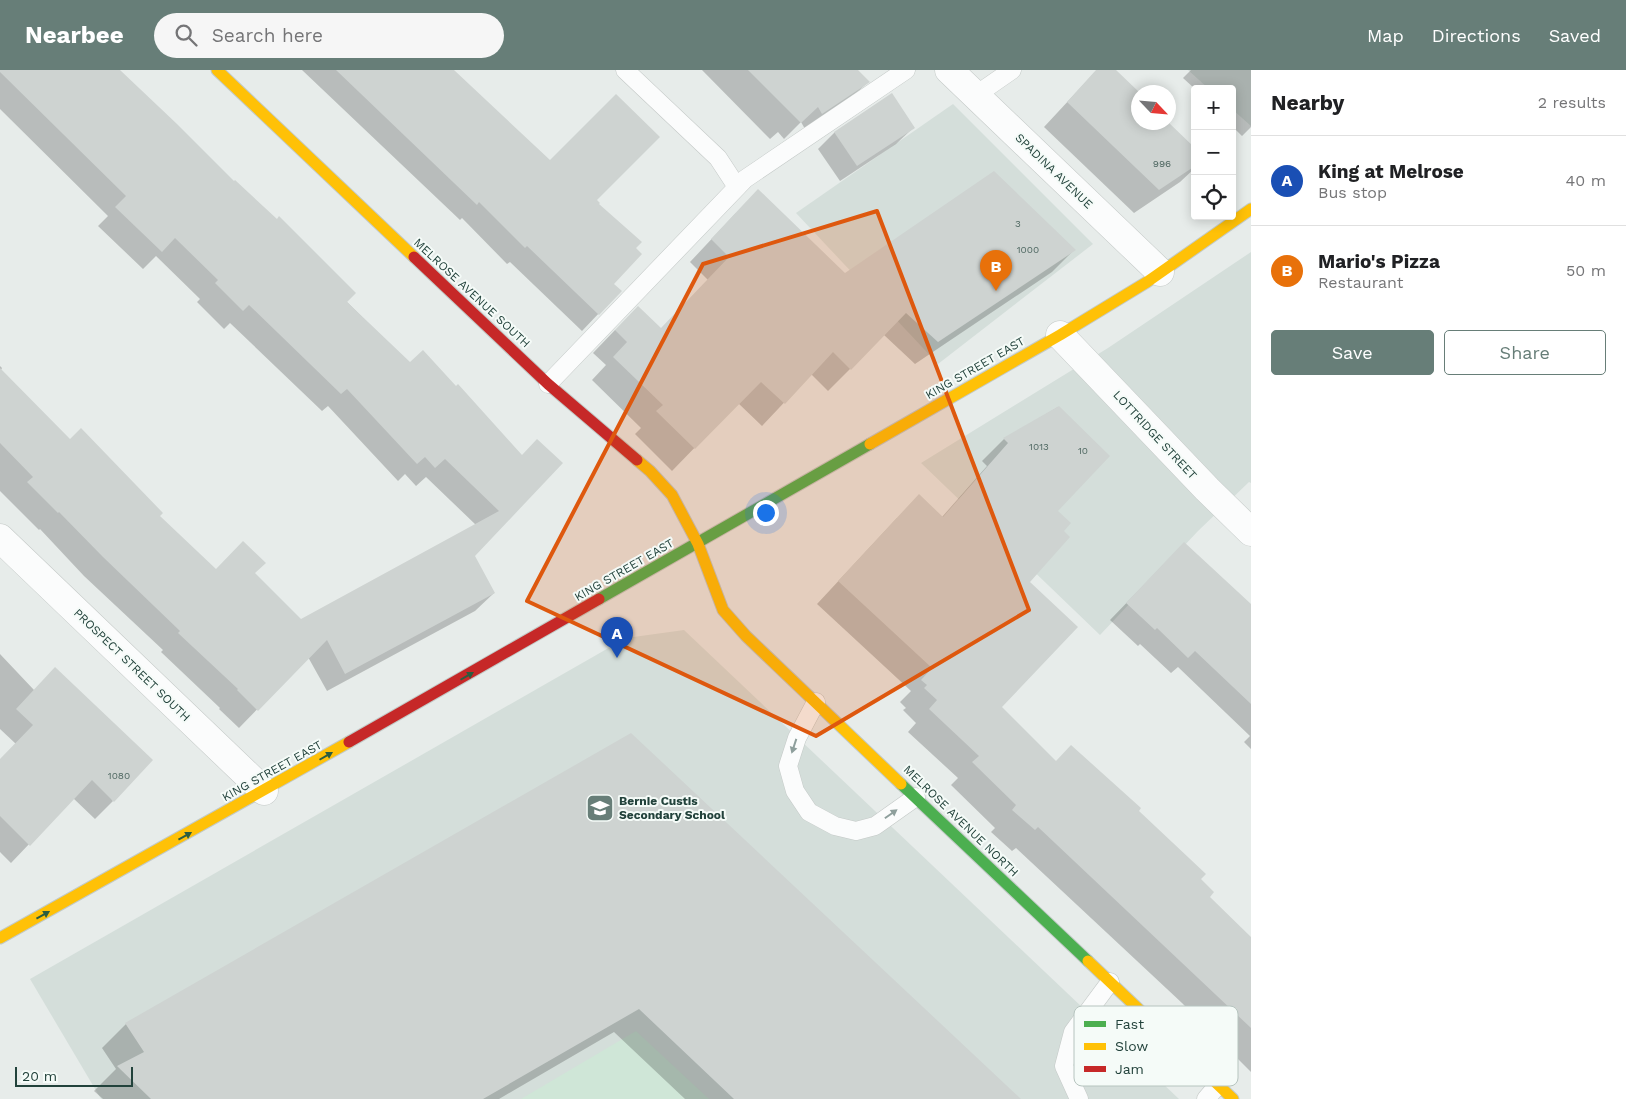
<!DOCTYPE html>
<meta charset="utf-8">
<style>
body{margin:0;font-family:"Work Sans",sans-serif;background:#f6f6f6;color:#202124}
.controls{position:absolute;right:15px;top:15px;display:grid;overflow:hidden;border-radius:5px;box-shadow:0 2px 12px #0003}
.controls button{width:45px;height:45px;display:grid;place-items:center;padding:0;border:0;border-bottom:1px solid #e0e0e0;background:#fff;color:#202124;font:25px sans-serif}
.compass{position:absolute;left:1131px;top:15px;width:45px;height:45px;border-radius:50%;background:#fff;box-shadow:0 2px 12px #0003;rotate:116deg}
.scale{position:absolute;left:15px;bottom:12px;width:118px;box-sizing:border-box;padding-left:5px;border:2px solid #22423b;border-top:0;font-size:14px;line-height:18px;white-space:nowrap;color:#22423b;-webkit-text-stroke:4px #f5fbf8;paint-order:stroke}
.you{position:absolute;left:765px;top:442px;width:18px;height:18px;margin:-12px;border:4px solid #fff;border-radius:50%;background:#1a73e8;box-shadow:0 0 0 8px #1a73e833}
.badge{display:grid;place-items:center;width:32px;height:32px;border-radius:50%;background:#677e78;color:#fff;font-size:16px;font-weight:700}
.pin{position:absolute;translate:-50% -41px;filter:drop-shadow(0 1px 2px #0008)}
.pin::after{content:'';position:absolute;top:26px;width:18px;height:15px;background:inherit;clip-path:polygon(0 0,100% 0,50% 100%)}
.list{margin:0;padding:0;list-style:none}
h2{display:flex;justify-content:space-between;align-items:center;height:65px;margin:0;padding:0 20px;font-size:21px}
h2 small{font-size:16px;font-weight:400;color:#757577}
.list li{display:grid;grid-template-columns:32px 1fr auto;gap:15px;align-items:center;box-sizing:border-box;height:90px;padding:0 20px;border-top:1px solid #e0e0e0}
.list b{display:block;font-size:19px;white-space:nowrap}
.list p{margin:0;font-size:16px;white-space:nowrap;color:#757577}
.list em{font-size:16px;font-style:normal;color:#757577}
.actions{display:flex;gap:10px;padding:15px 20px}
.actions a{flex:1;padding:11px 0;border:1px solid #677e78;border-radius:5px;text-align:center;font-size:18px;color:#677e78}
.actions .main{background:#677e78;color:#fff}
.icon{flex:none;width:28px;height:28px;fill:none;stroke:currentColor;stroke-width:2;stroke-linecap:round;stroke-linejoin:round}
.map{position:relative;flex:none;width:1251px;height:1029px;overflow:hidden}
header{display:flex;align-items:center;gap:30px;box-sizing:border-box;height:70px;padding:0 25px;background:#677e78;color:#fff}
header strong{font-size:24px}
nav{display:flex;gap:28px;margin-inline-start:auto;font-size:18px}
.search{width:350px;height:45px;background:#f6f6f6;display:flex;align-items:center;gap:12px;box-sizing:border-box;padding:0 18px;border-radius:28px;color:#757577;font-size:19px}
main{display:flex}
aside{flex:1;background:#fff}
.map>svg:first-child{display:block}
.built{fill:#d4deda}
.green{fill:#cfe6d7}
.shadow{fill:#0003}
.building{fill:#ced3d1}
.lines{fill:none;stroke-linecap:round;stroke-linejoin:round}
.lane-casing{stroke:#c4c9c7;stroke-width:19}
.street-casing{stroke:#c4c9c7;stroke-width:29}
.fast-casing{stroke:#c2cac7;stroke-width:13}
.slow-casing{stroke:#c2cac7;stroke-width:13}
.jam-casing{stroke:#c2cac7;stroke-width:13}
.lane{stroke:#fbfcfc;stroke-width:18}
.street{stroke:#fbfcfc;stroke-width:28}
.fast{stroke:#4caf50;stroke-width:11}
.slow{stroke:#ffc107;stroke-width:11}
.jam{stroke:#c62828;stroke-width:11}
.oneway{fill:#2c5d40}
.oneway2{fill:#8e9f9c}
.marked{fill:#de580e;fill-opacity:0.2;stroke:#de580e;stroke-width:4;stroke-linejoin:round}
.labels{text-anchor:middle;stroke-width:4;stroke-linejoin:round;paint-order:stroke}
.number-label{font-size:10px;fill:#4e6761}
.street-label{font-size:12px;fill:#22423b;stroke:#f5fbf8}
.poi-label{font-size:12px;font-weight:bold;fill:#22423b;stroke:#f5fbf8;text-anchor:start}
.key{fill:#f5fbf8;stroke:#b6c4bf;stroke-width:1}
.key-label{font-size:14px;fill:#22423b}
</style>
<header>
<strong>Nearbee</strong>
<div class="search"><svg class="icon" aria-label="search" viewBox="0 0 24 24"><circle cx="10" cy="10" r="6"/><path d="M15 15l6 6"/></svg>Search here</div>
<nav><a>Map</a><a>Directions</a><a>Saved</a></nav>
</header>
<main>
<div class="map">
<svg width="1251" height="1029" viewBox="0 0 1251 1029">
<rect width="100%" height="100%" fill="#e7ecea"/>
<g class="built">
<path d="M 1188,0 L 1251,0 L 1251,56 L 1232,39 L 1232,19 L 1209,19 Z"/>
<path d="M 953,34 L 1093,174 L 938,294 L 796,143 Z"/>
<path d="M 1251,182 L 1251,413 L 1249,412 L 1198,461 L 1100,565 L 921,393 L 1108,278 Z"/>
<path d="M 684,560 L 1179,1029 L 101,1029 L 30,909 L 626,568 Z"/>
</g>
<path class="green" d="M 636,961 L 709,1029 L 521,1029 Z"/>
<g class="shadow">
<path d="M 0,0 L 111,0 L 410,294 L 521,386 L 561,393 L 474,486 L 494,523 L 475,541 L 327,621 L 308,587 L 239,658 L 219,639 L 220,638 L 161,582 L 163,580 L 84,506 L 40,459 L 39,460 L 0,421 L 0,296 L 2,298 L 1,300 L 70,371 L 158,446 L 215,501 L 253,504 L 301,550 L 476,455 L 426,407 L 416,416 L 405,404 L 398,411 L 328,336 L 322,341 L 230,253 L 224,259 L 197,232 L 200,229 L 156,186 L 143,199 L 98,156 L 108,146 L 0,39 Z"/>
<path d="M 302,0 L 453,0 L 550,92 L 595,130 L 635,178 L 612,214 L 620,221 L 582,261 L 510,192 L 507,194 L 462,148 L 460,150 Z"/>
<path d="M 702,0 L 856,0 L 868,12 L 851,28 L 805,59 L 801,52 L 784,69 L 778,62 L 770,69 Z"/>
<path d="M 1097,0 L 1114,0 L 1138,24 L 1138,52 L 1195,79 L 1195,98 L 1180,112 L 1134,143 L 1044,57 Z"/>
<path d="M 1191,0 L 1251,0 L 1251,57 L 1242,66 L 1232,56 L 1232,19 L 1195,19 L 1183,8 Z"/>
<path d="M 913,58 L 896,74 L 840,111 L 818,79 L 835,62 Z"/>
<path d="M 736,143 L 845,205 L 1074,180 L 1052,202 L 915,294 L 884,265 L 828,321 L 811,304 L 762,356 L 738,333 L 672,401 L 635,364 L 641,358 L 592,310 L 606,295 L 593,283 L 615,260 L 660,260 L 708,210 L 690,192 Z"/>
<path d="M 1058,337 L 1056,441 L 1028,512 L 1000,637 L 1056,692 L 1137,741 L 1199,810 L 1208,827 L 1251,869 L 1251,1002 L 1182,933 L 1016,778 L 1012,781 L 991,762 L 995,758 L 951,715 L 958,708 L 908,662 L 916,653 L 903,640 L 906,638 L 900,632 L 911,621 L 817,534 L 897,448 L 942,447 L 987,396 L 982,391 L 1004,369 Z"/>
<path d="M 1168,490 L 1251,536 L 1251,679 L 1244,672 L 1250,666 L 1178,597 L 1171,603 L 1140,574 L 1138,576 L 1110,550 Z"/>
<path d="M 0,584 L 34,620 L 113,731 L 95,749 L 73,728 L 11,793 L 0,782 L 0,690 L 16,674 L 0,659 Z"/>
<path d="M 631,665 L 1019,1029 L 685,1029 L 614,962 L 499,1029 L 103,1029 L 94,1021 L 116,999 L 102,978 L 126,954 Z"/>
</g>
<g class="building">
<path d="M 0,0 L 120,0 L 177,54 L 234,111 L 235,110 L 277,149 L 279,146 L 356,223 L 347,232 L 410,292 L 423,280 L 456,316 L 458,314 L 522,385 L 537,369 L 563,393 L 475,486 L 495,523 L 345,604 L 327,570 L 258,641 L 237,620 L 238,619 L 178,563 L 180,561 L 103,487 L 59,442 L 58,443 L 27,412 L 33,407 L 0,373 L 0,298 L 70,369 L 81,358 L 163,443 L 160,446 L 216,499 L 243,471 L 266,493 L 255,503 L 301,549 L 499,441 L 445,389 L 435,398 L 425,387 L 417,394 L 347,319 L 341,324 L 249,235 L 243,241 L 215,213 L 218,210 L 175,168 L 162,182 L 115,137 L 126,126 L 0,2 Z"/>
<path d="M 336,0 L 454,0 L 550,90 L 616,24 L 660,67 L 597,130 L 600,133 L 599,134 L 642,172 L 636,178 L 642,184 L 614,214 L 622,221 L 599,245 L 527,176 L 525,178 L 479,132 L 477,135 Z"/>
<path d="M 748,0 L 858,0 L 870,12 L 822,44 L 818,37 L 801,53 Z"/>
<path d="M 1096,0 L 1116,0 L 1139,22 L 1138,52 L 1168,52 L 1195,78 L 1195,96 L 1159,120 L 1067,32 Z"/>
<path d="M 892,23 L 915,58 L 857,96 L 834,62 Z"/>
<path d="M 994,101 L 1076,180 L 938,272 L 906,243 L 851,300 L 833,282 L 785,334 L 761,312 L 695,379 L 656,341 L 663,335 L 613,287 L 627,272 L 615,260 L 638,236 L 661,258 L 729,187 L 711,169 L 758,119 L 845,203 Z"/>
<path d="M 1059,336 L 1110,386 L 1058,441 L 1071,453 L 1064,461 L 1070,467 L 1030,512 L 1078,557 L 1002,637 L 1056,691 L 1071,675 L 1141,738 L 1139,741 L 1206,804 L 1201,809 L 1214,822 L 1210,827 L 1251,867 L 1251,958 L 1038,757 L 1035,760 L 1012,740 L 1016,735 L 972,692 L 979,686 L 929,639 L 937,630 L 924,618 L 927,615 L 921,610 L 932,598 L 838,511 L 919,424 L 943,447 L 1008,373 L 1003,368 Z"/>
<path d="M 1184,472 L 1251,534 L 1251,634 L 1195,581 L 1188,588 L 1157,558 L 1155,560 L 1126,533 Z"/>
<path d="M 55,597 L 153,690 L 114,732 L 92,710 L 30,776 L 0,746 L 0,689 L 33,655 L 16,639 Z"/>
<path d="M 631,663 L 1021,1029 L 734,1029 L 639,939 L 483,1029 L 151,1029 L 117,996 L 144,982 L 125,953 Z"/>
</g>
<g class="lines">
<g class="lane-casing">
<g id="lane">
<path d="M 625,0 L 718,88 L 737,117"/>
<path d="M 976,25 L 1012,0"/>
<path d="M 548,314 L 745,109 L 906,0"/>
<path d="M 816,632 L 797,668 L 788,696 L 795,721 L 809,742 L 835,756 L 856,761 L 875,756 L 916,727"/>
<path d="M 1079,1029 L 1064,996 L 1073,962 L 1110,912"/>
<path d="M 1206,1029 L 1218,1015"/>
</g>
</g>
<g class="street-casing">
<g id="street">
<path d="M 949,0 L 1160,202"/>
<path d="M 1060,265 L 1207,419 L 1251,462"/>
<path d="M 0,468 L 264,721"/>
</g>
</g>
<g class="fast-casing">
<g id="fast">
<path d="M 599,529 L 870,374"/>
<path d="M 901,714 L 1088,891"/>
</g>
</g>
<g class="slow-casing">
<g id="slow">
<path d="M 217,0 L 414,187"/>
<path d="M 870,374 L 1060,265 L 1147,212 L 1251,139"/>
<path d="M 637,390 L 650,401 L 672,425 L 698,474 L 723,540 L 746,566 L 901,714"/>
<path d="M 0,868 L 349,672"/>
<path d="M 1088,891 L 1233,1029"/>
</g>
</g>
<g class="jam-casing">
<g id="jam">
<path d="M 414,187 L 548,314 L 637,390"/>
<path d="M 349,672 L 599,529"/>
</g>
</g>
<use href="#lane" class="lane"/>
<use href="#street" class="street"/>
<use href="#fast" class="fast"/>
<use href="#slow" class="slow"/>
<use href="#jam" class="jam"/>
</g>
<defs><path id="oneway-solid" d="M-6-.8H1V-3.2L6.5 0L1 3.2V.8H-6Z" transform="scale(1.25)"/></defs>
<g class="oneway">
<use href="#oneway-solid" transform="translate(467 606) rotate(-30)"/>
<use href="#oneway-solid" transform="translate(326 686) rotate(-30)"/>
<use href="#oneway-solid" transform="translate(185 766) rotate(-29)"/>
<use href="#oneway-solid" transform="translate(43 845) rotate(-29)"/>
</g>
<g class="oneway2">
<use href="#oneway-solid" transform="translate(794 676) rotate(108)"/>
<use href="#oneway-solid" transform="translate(891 744) rotate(-35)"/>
</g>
<path class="marked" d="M 877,141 L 1029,540 L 816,666 L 527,531 L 703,194 Z"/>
<defs>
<g id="school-square" transform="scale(1.4375)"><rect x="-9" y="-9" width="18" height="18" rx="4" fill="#677e78" stroke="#f5fbf8"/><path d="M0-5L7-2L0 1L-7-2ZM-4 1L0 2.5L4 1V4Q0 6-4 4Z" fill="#fff"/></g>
</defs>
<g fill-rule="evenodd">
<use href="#school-square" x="600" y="738"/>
</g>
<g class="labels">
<g class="number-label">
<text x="1162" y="97">996</text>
<text x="1018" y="157">3</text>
<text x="1028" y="183">1000</text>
<text x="1039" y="380">1013</text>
<text x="1083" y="384">10</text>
<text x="119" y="709">1080</text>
</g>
<g class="street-label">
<text transform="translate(1054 101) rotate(44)" y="4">SPADINA AVENUE</text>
<text transform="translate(472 223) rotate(43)" y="4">MELROSE AVENUE SOUTH</text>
<text transform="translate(975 298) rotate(-30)" y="4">KING STREET EAST</text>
<text transform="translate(1155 365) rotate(47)" y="4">LOTTRIDGE STREET</text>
<text transform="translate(624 500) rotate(-30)" y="4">KING STREET EAST</text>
<text transform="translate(132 595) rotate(44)" y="4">PROSPECT STREET SOUTH</text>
<text transform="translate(272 701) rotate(-29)" y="4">KING STREET EAST</text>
<text transform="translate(961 751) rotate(44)" y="4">MELROSE AVENUE NORTH</text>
</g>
<g class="poi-label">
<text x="619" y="735">Bernie Custis<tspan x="619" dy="14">Secondary School</tspan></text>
</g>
</g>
<rect x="1074" y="936" width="164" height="80" rx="8" class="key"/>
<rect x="1084" y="951" width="22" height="6" fill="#4caf50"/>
<rect x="1084" y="973" width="22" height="7" fill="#ffc107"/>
<rect x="1084" y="996" width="22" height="6" fill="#c62828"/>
<g class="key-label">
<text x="1115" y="959">Fast</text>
<text x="1115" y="981">Slow</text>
<text x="1115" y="1004">Jam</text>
</g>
</svg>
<div class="controls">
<button>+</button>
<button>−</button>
<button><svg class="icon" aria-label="locate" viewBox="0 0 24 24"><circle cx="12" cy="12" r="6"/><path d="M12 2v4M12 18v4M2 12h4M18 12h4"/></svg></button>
</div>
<svg class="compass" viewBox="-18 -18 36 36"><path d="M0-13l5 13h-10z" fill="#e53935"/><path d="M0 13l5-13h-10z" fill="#757577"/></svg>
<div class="scale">20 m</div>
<div class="you"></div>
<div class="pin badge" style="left:617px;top:588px;background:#1a4fb4">A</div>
<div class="pin badge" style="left:996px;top:221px;background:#e8710a">B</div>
</div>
<aside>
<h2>Nearby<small>2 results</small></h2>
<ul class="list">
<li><span class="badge" style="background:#1a4fb4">A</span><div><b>King at Melrose</b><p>Bus stop</p></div><em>40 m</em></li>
<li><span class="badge" style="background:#e8710a">B</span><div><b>Mario's Pizza</b><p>Restaurant</p></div><em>50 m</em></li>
</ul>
<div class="actions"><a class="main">Save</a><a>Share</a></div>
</aside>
</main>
